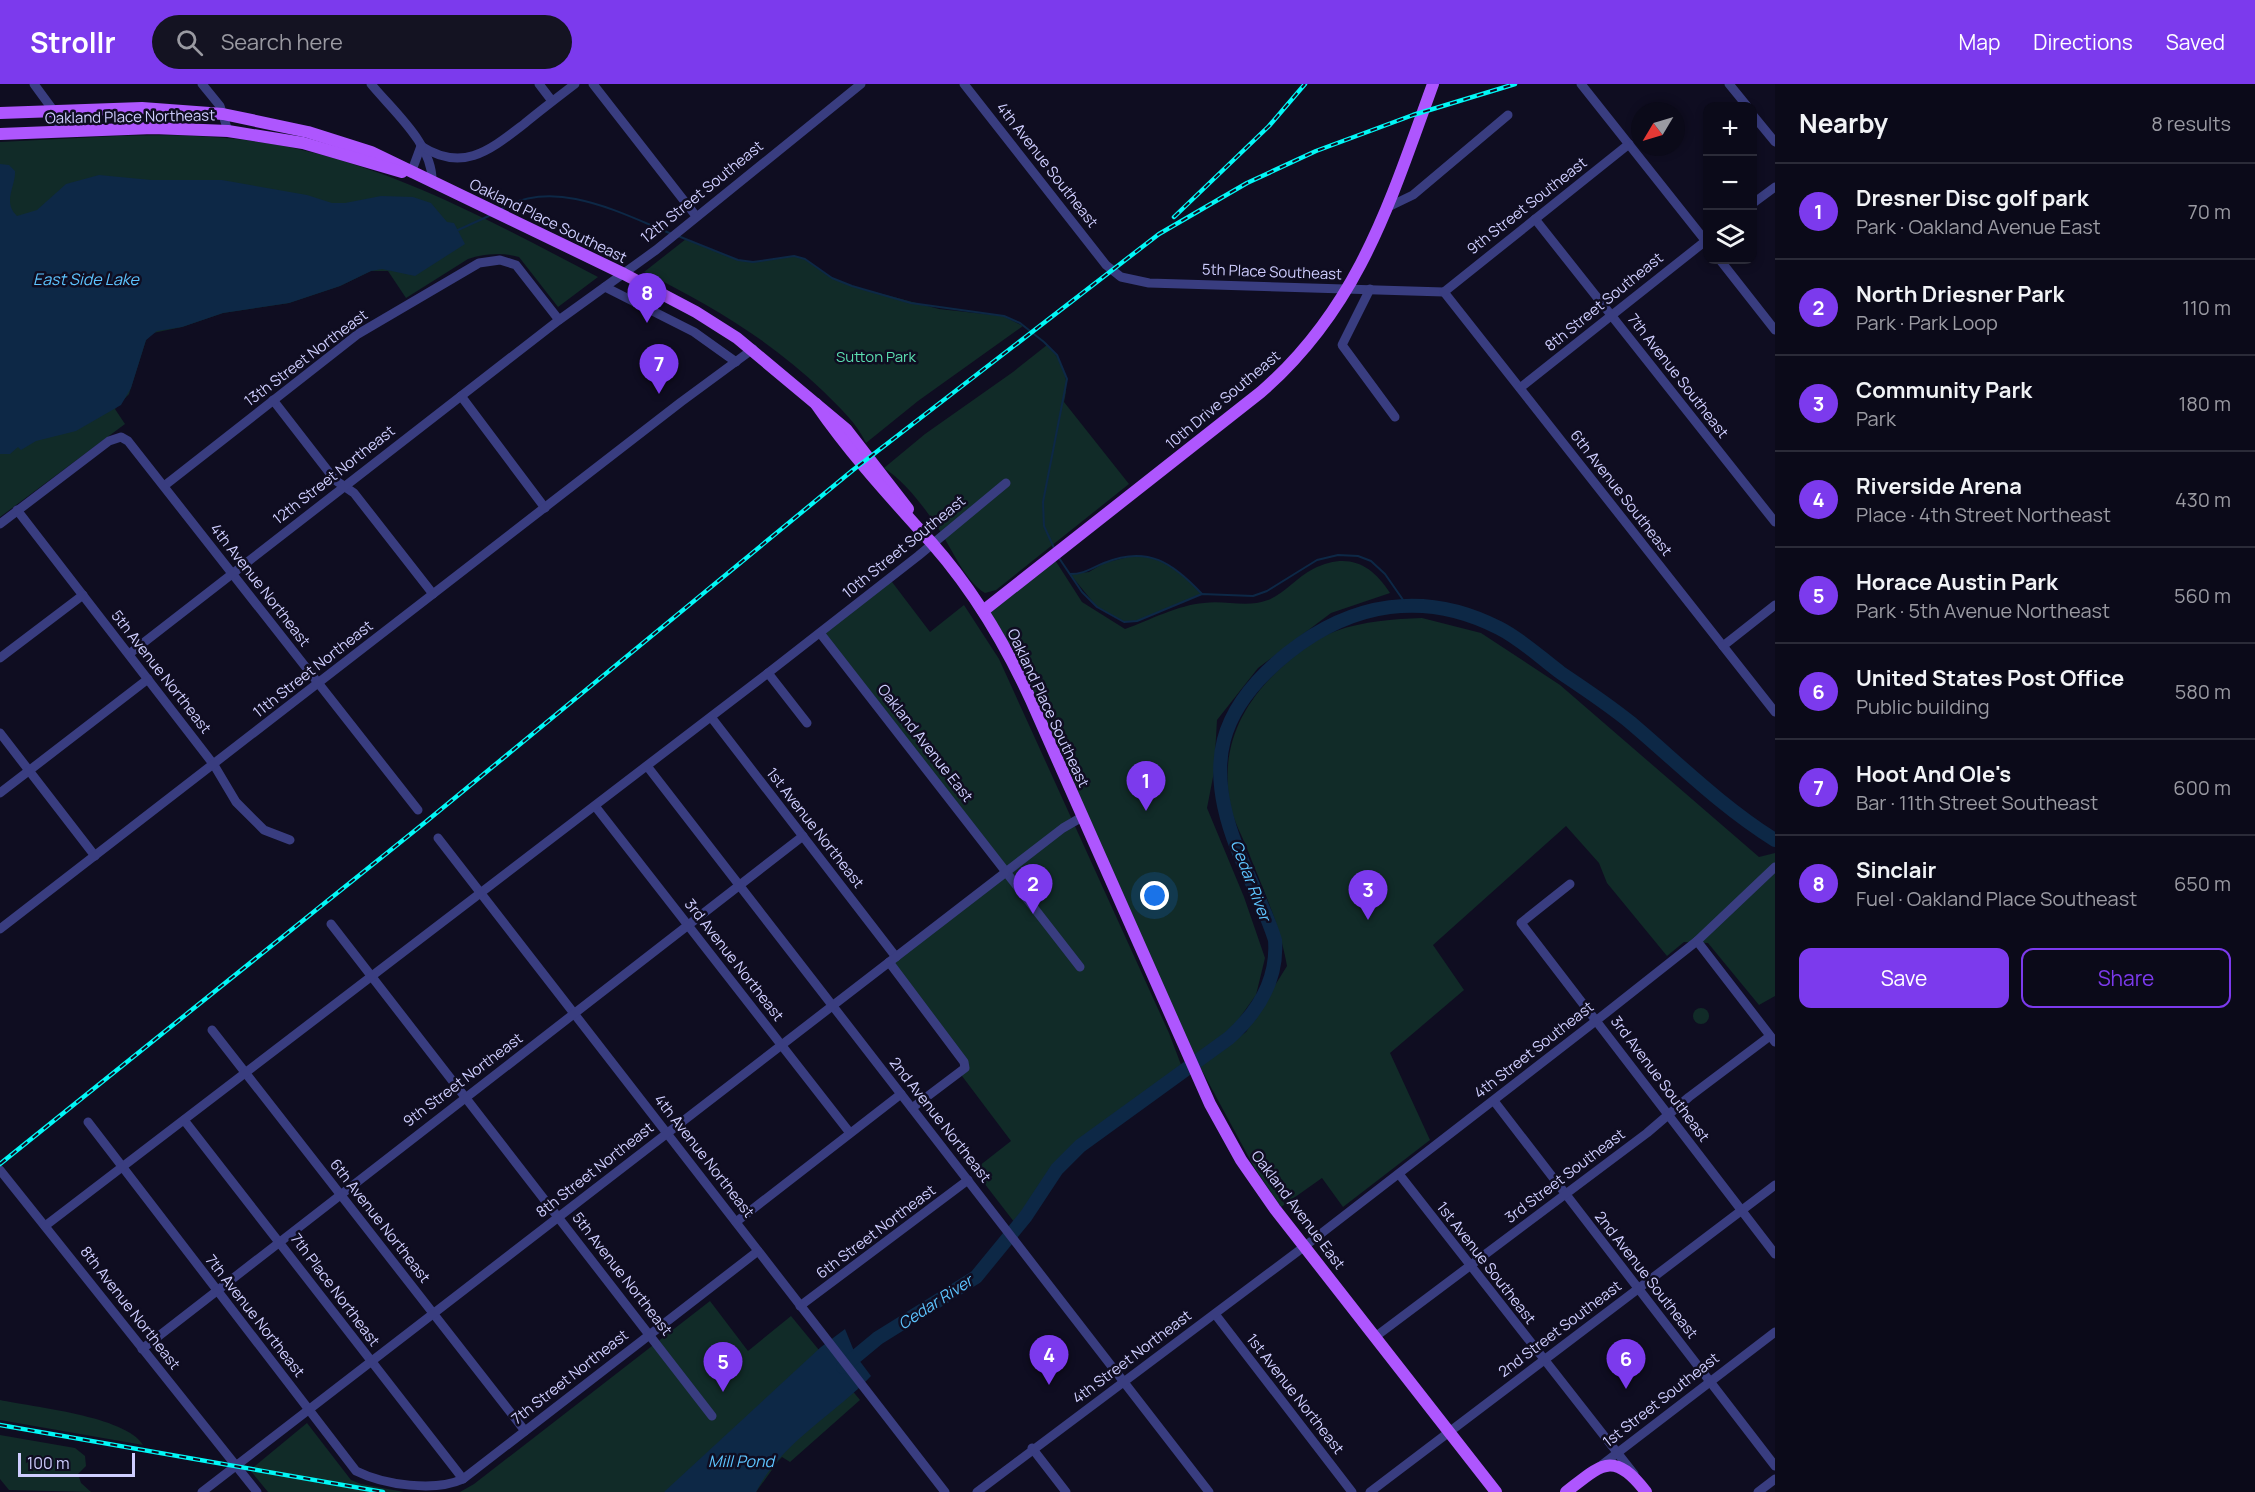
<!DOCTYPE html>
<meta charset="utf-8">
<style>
body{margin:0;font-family:Manrope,sans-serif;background:#141322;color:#f1f3f6}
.controls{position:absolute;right:18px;top:18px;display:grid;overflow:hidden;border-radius:12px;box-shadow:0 3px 9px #0003}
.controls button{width:54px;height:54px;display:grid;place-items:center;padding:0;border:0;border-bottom:2px solid #2b2b38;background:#0b0a19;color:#f1f3f6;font:30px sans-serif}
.compass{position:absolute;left:1631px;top:18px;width:54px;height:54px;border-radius:50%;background:#0b0a19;box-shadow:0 3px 9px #0003;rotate:232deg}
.scale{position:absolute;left:18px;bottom:15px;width:117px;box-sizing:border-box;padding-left:6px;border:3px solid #cfceff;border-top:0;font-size:16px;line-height:21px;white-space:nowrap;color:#cfceff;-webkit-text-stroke:4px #0f0d21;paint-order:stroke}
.you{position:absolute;left:1155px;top:812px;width:21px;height:21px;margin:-15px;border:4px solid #fff;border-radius:50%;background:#1a73e8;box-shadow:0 0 0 9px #1a73e833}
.badge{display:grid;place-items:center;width:39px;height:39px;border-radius:50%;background:#7c3aed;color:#fff;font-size:20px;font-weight:700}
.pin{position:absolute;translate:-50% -50px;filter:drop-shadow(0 2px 3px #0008)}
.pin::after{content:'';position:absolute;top:32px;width:21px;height:18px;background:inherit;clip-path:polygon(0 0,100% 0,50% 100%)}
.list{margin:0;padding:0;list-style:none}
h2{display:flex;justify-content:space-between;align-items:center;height:78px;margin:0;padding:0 24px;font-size:26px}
h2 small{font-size:20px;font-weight:400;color:#9a9aa2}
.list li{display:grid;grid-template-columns:39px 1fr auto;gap:18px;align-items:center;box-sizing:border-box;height:96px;padding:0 24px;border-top:2px solid #2b2b38}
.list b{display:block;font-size:22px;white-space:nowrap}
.list p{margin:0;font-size:20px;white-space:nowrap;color:#9a9aa2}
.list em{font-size:20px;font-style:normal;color:#9a9aa2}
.actions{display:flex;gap:12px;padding:18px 24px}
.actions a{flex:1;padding:14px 0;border:2px solid #7c3aed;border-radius:12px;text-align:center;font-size:21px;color:#7c3aed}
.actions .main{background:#7c3aed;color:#fff}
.icon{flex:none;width:33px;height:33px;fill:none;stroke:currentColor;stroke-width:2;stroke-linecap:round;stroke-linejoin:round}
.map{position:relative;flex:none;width:1775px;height:1408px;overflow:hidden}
header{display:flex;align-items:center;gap:36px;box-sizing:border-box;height:84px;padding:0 30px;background:#7c3aed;color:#fff}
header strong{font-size:28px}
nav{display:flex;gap:33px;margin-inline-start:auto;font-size:21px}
.search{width:420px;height:54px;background:#141322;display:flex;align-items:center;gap:15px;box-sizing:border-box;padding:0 21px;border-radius:33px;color:#9a9aa2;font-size:22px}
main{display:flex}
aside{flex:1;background:#0b0a19}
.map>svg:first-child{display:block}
.green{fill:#112b28}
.water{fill:#0d2846}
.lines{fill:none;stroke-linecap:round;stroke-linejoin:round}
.stream{stroke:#0d2846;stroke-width:2}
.river{stroke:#0d2846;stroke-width:14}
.minor{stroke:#393d80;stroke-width:9}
.major{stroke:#ae56fe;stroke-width:12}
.rail-casing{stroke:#02f7f6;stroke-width:4.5}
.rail{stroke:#0f0d21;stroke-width:2;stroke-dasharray:7;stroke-linecap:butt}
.labels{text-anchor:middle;stroke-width:5;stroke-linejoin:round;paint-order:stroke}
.street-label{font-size:15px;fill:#cfceff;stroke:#0f0d21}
.park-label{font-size:15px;fill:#5bdeb0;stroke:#0f0d21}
.water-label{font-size:16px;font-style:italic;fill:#5dc4fe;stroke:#0f0d21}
</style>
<header>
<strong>Strollr</strong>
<div class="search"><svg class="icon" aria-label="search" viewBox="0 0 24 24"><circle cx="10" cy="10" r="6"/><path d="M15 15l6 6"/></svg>Search here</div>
<nav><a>Map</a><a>Directions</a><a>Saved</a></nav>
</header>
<main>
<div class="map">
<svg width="1775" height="1408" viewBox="0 0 1775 1408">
<rect width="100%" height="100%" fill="#0f0d21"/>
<g class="green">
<path d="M 117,52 C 180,50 242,52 302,66 C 407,90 504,144 598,193 L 558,223 L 519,173 C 503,168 484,170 468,175 L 406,214 L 388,187 L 371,187 L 340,202 L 289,219 L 223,229 L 182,243 L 153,249 L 146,256 L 129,310 L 115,325 L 125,340 L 0,433 L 0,58 Z"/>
<path d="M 686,155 L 738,176 L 754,178 L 794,172 L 805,175 L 832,194 L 852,202 L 939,225 L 1003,232 L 1023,242 L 918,317 L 866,359 C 856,338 839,323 823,307 C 770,256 709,220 644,188 Z"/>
<path d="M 1047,261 C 1064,278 1070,294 1064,318 L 1129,400 L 996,506 L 985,509 C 966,498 954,469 943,452 C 929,429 907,399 884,384 L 925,350 L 1013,288 Z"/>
<path d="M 1136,471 C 1165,474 1182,489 1202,510 L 1137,537 L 1124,538 L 1097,523 L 1070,490 L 1089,488 L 1104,479 Z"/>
<path d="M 1055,476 L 1082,518 L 1125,545 C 1150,536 1178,521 1204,519 C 1225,516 1247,524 1268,516 C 1284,510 1297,493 1313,485 C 1347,468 1371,479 1390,509 L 1331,529 L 1258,584 L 1217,636 L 1214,688 L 1207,724 L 1244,813 L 1265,874 L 1256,911 L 1233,943 L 1194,973 L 990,529 Z"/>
<path d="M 889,494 L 930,548 L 964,521 L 999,575 L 1169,949 L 1183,986 L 1080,1062 L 1057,1085 L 1018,1143 L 974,1086 L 1011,1057 L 959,988 L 965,984 L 889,878 L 1006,789 L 820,549 Z"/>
<path d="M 1422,534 L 1481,549 L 1560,601 L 1759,773 L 1775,769 L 1775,912 L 1759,921 L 1708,859 L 1684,858 L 1667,872 L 1607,799 L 1599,779 L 1566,742 L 1433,861 L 1464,906 L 1390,969 L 1430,1056 L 1343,1123 L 1322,1094 L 1281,1123 L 1254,1083 L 1199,981 L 1246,948 L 1287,882 C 1280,840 1261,801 1246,762 C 1240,748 1232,733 1230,719 C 1219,660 1245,613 1290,576 C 1304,564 1319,553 1336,547 C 1364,537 1393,535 1422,534 Z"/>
<circle cx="1701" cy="932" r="8"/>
<path d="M 710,1217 L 748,1267 L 791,1232 L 860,1316 L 790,1378 L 782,1373 L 779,1376 L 756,1408 L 460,1408 L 474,1400 Z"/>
<path d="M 0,1316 C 32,1323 126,1332 143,1361 L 0,1336 Z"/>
<path d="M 307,1339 L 351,1396 L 361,1400 L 404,1408 L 268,1408 L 250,1386 Z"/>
<path d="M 0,1351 L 75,1364 L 85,1372 L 86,1382 L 78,1390 L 81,1399 L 91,1408 L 9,1406 L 0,1395 Z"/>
</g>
<g class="water">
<path d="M 0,80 L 9,81 L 15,87 C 16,102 2,118 17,132 L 37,126 L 66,100 L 99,91 L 151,96 L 222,96 L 307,111 L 332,119 L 345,119 L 381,112 L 413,113 L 431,119 L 447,138 L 454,139 L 465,160 L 415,192 L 382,185 L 371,187 L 340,202 L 289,219 L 223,229 L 182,243 L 157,247 L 146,256 L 131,304 L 121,321 L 76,347 L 36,357 L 21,366 L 18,363 L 10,370 L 0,370 Z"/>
<path d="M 845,1245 L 856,1272 L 871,1292 C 834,1331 781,1359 756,1408 L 664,1408 L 821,1263 Z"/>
</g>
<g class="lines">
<g class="stream">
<path d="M 501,125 C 555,93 620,129 672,150"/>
<path d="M 458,146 L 491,131"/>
<path d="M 678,152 L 738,176 L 753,178 L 794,172 L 805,175 L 832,194 L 852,202 L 911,219 L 1004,232 L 1020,239 L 1044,258 L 1057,271 L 1067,295 L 1043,418 L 1044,442 L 1055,466"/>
<path d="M 1059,474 L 1082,508 L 1097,523 L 1124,538 L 1137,537 L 1202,510 L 1253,512 L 1267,507 L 1317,476 L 1338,471 L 1358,472 L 1371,477 L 1385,490 L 1408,523"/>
<path d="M 1070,490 C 1085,490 1091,484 1104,479 C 1148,461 1173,479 1202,510"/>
</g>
<path class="river" d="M 843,1283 L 878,1254 L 976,1193 L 1026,1132 L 1057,1085 L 1080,1062 L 1229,954 C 1258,928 1278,895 1275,856 C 1265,824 1249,795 1237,764 C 1204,680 1218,625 1288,569 C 1352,518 1425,506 1499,544 C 1521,555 1541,574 1561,589 C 1585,605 1609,621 1631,639 C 1678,679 1722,723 1775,756"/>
<g class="minor">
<path d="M 34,0 L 53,26 L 62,48"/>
<path d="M 202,0 L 220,22 L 228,47"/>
<path d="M 371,0 C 393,27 434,61 432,99"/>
<path d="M 539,0 L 552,17"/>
<path d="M 593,0 L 696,132"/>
<path d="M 964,0 L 1106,181 L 1121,193 L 1149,199 L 1444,208"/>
<path d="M 1581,0 L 1708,160"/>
<path d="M 1729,0 L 1747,22"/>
<path d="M 1752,30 L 1775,58"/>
<path d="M 421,62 C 463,89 490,66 524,40 C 541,26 558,13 575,0"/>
<path d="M 411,89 L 421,62"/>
<path d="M 1752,120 L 1775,103"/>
<path d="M 1386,124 L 1413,111 L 1508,31"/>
<path d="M 1535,135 L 1775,438"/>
<path d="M 1720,176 L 1775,246"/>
<path d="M 605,203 L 694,248 L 736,278"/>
<path d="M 1370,205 L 1342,261 L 1395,333"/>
<path d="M 1444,208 L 1775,628"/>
<path d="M 1444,208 L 1629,60"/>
<path d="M 1520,304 L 1708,155"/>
<path d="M 461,312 L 545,424"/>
<path d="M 273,316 L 335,396 L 354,409 L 433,510"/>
<path d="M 164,402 L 358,250 L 479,179 L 500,176 L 516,181 L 559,236"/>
<path d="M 17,426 L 214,681 L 236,718 L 264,746 L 290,756"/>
<path d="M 0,440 L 109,357 L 121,353 L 128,357 L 418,726"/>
<path d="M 820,549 L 1080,883"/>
<path d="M 1723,562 L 1775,521"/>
<path d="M 129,570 L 559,236 L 656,166 L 861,0"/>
<path d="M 0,574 L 83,511"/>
<path d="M 768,589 L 807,639"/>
<path d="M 711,633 L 896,873"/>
<path d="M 0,649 L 95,772"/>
<path d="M 647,682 L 1209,1408"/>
<path d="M 0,709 L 148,595"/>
<path d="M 595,722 L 850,1049"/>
<path d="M 438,754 L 945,1408"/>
<path d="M 1570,800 L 1521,839 L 1775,1170"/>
<path d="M 331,840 L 712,1332"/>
<path d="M 0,845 L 681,318 L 753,265"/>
<path d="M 1697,857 L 1775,958"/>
<path d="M 889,878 L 964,978 L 965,984 L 912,1024"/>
<path d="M 212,946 L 525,1347"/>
<path d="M 1494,1017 L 1775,1382"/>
<path d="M 184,1036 L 463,1395"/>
<path d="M 88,1038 L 356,1387 C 384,1401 435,1408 463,1395 L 758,1167"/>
<path d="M 0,1086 L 257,1408"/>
<path d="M 1399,1090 L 1634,1390"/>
<path d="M 736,1138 L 901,1010"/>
<path d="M 45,1142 L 768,589 L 918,472 L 1006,399"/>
<path d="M 800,1222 L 968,1096"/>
<path d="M 1215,1230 L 1352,1408"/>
<path d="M 1375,1253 L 1647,1049 L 1689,1013 L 1770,952"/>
<path d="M 142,1265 L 803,752"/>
<path d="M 1032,1364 L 1066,1408"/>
<path d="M 1599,1383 L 1775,1248"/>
<path d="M 202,1408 L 1063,744 L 1082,733"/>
<path d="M 977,1408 L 1305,1162 L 1597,936 L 1697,857 L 1775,783"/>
<path d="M 1370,1408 L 1775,1101"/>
<path d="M 1758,1408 L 1775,1395"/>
</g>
<g class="major">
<path d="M 0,29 L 142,24 L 223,30 L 308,48 L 371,68 L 624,190 L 696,228 L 737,254 L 846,345 L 908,425"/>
<path d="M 0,50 L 153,44 L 228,47 L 303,59 L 402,88"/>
<path d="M 816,320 C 847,365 882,404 918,444 C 965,493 1003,555 1031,616 L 1210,1020 L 1241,1076 L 1275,1125 L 1496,1408"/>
<path d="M 983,527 L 1261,308 C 1359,223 1390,118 1433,0"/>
<path d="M 1566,1408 C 1601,1381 1613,1365 1646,1408"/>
</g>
<g class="rail-casing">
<g id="rail">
<path d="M 1174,133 L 1269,42 L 1305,0"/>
<path d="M 0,1080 L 428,736 L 853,386 L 1159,150 L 1247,99 L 1316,67 L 1413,31 L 1515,0"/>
<path d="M 0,1341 L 383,1408"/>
</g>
</g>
<use href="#rail" class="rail"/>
</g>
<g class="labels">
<g class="street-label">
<text transform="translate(130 33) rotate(-1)" y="5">Oakland Place Northeast</text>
<text transform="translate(1047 81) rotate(52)" y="5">4th Avenue Southeast</text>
<text transform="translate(702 108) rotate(-39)" y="5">12th Street Southeast</text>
<text transform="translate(1527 122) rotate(-38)" y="5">9th Street Southeast</text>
<text transform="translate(548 137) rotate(26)" y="5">Oakland Place Southeast</text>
<text transform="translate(1272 188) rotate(2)" y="5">5th Place Southeast</text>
<text transform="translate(1604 218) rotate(-39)" y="5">8th Street Southeast</text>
<text transform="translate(306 274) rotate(-37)" y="5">13th Street Northeast</text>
<text transform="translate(1678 292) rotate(52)" y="5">7th Avenue Southeast</text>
<text transform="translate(1223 316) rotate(-40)" y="5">10th Drive Southeast</text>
<text transform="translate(334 391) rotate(-38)" y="5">12th Street Northeast</text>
<text transform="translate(1621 409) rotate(52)" y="5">6th Avenue Southeast</text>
<text transform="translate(904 463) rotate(-39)" y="5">10th Street Southeast</text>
<text transform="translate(260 501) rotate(52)" y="5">4th Avenue Northeast</text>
<text transform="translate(313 585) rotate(-38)" y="5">11th Street Northeast</text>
<text transform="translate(161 588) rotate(52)" y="5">5th Avenue Northeast</text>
<text transform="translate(1048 624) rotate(65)" y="5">Oakland Place Southeast</text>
<text transform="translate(925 659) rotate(52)" y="5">Oakland Avenue East</text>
<text transform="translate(815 744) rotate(52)" y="5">1st Avenue Northeast</text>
<text transform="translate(734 876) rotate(52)" y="5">3rd Avenue Northeast</text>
<text transform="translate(1534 966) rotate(-38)" y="5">4th Street Southeast</text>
<text transform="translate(1660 995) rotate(53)" y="5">3rd Avenue Southeast</text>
<text transform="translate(463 996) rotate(-37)" y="5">9th Street Northeast</text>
<text transform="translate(940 1036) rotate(52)" y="5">2nd Avenue Northeast</text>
<text transform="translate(704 1072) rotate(52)" y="5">4th Avenue Northeast</text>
<text transform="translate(595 1086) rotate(-38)" y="5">8th Street Northeast</text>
<text transform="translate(1565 1092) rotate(-37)" y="5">3rd Street Southeast</text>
<text transform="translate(1298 1126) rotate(53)" y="5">Oakland Avenue East</text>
<text transform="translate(380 1137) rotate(52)" y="5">6th Avenue Northeast</text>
<text transform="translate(876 1148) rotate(-37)" y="5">6th Street Northeast</text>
<text transform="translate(1486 1179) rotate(52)" y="5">1st Avenue Southeast</text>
<text transform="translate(622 1190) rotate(52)" y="5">5th Avenue Northeast</text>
<text transform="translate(1646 1191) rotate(52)" y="5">2nd Avenue Southeast</text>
<text transform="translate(335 1206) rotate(53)" y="5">7th Place Northeast</text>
<text transform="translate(130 1224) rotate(52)" y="5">8th Avenue Northeast</text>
<text transform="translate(255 1232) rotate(52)" y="5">7th Avenue Northeast</text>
<text transform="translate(1560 1245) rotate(-37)" y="5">2nd Street Southeast</text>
<text transform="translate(1132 1273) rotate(-37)" y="5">4th Street Northeast</text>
<text transform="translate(570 1293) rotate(-38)" y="5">7th Street Northeast</text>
<text transform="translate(1295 1310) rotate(52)" y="5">1st Avenue Northeast</text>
<text transform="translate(1661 1316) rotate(-38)" y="5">1st Street Southeast</text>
</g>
<g class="park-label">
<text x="876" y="278">Sutton Park</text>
</g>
<g class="water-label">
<text x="86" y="201">East Side Lake</text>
<text transform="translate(1251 796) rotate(69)" y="6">Cedar River</text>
<text transform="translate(935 1218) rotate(-33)" y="6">Cedar River</text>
<text x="741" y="1383">Mill Pond</text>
</g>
</g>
</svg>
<div class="controls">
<button>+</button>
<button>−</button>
<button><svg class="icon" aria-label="layers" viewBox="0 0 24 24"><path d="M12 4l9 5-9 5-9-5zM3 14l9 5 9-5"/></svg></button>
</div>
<svg class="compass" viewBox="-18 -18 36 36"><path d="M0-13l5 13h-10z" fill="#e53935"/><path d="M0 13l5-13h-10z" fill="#9a9aa2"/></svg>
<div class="scale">100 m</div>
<div class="you"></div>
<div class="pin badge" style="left:1146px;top:727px">1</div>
<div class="pin badge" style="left:1033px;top:830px">2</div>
<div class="pin badge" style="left:1368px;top:836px">3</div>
<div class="pin badge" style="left:1049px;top:1301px">4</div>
<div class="pin badge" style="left:723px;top:1308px">5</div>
<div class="pin badge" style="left:1626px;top:1305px">6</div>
<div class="pin badge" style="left:659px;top:310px">7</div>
<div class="pin badge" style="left:647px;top:239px">8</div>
</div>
<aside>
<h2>Nearby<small>8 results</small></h2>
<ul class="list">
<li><span class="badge">1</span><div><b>Dresner Disc golf park</b><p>Park · Oakland Avenue East</p></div><em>70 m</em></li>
<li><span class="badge">2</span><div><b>North Driesner Park</b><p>Park · Park Loop</p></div><em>110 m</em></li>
<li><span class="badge">3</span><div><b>Community Park</b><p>Park</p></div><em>180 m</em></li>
<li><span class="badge">4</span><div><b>Riverside Arena</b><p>Place · 4th Street Northeast</p></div><em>430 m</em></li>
<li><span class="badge">5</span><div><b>Horace Austin Park</b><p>Park · 5th Avenue Northeast</p></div><em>560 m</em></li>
<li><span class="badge">6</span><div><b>United States Post Office</b><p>Public building</p></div><em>580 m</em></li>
<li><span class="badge">7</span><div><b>Hoot And Ole's</b><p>Bar · 11th Street Southeast</p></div><em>600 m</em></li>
<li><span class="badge">8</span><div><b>Sinclair</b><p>Fuel · Oakland Place Southeast</p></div><em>650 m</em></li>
</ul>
<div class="actions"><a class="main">Save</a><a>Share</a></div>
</aside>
</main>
